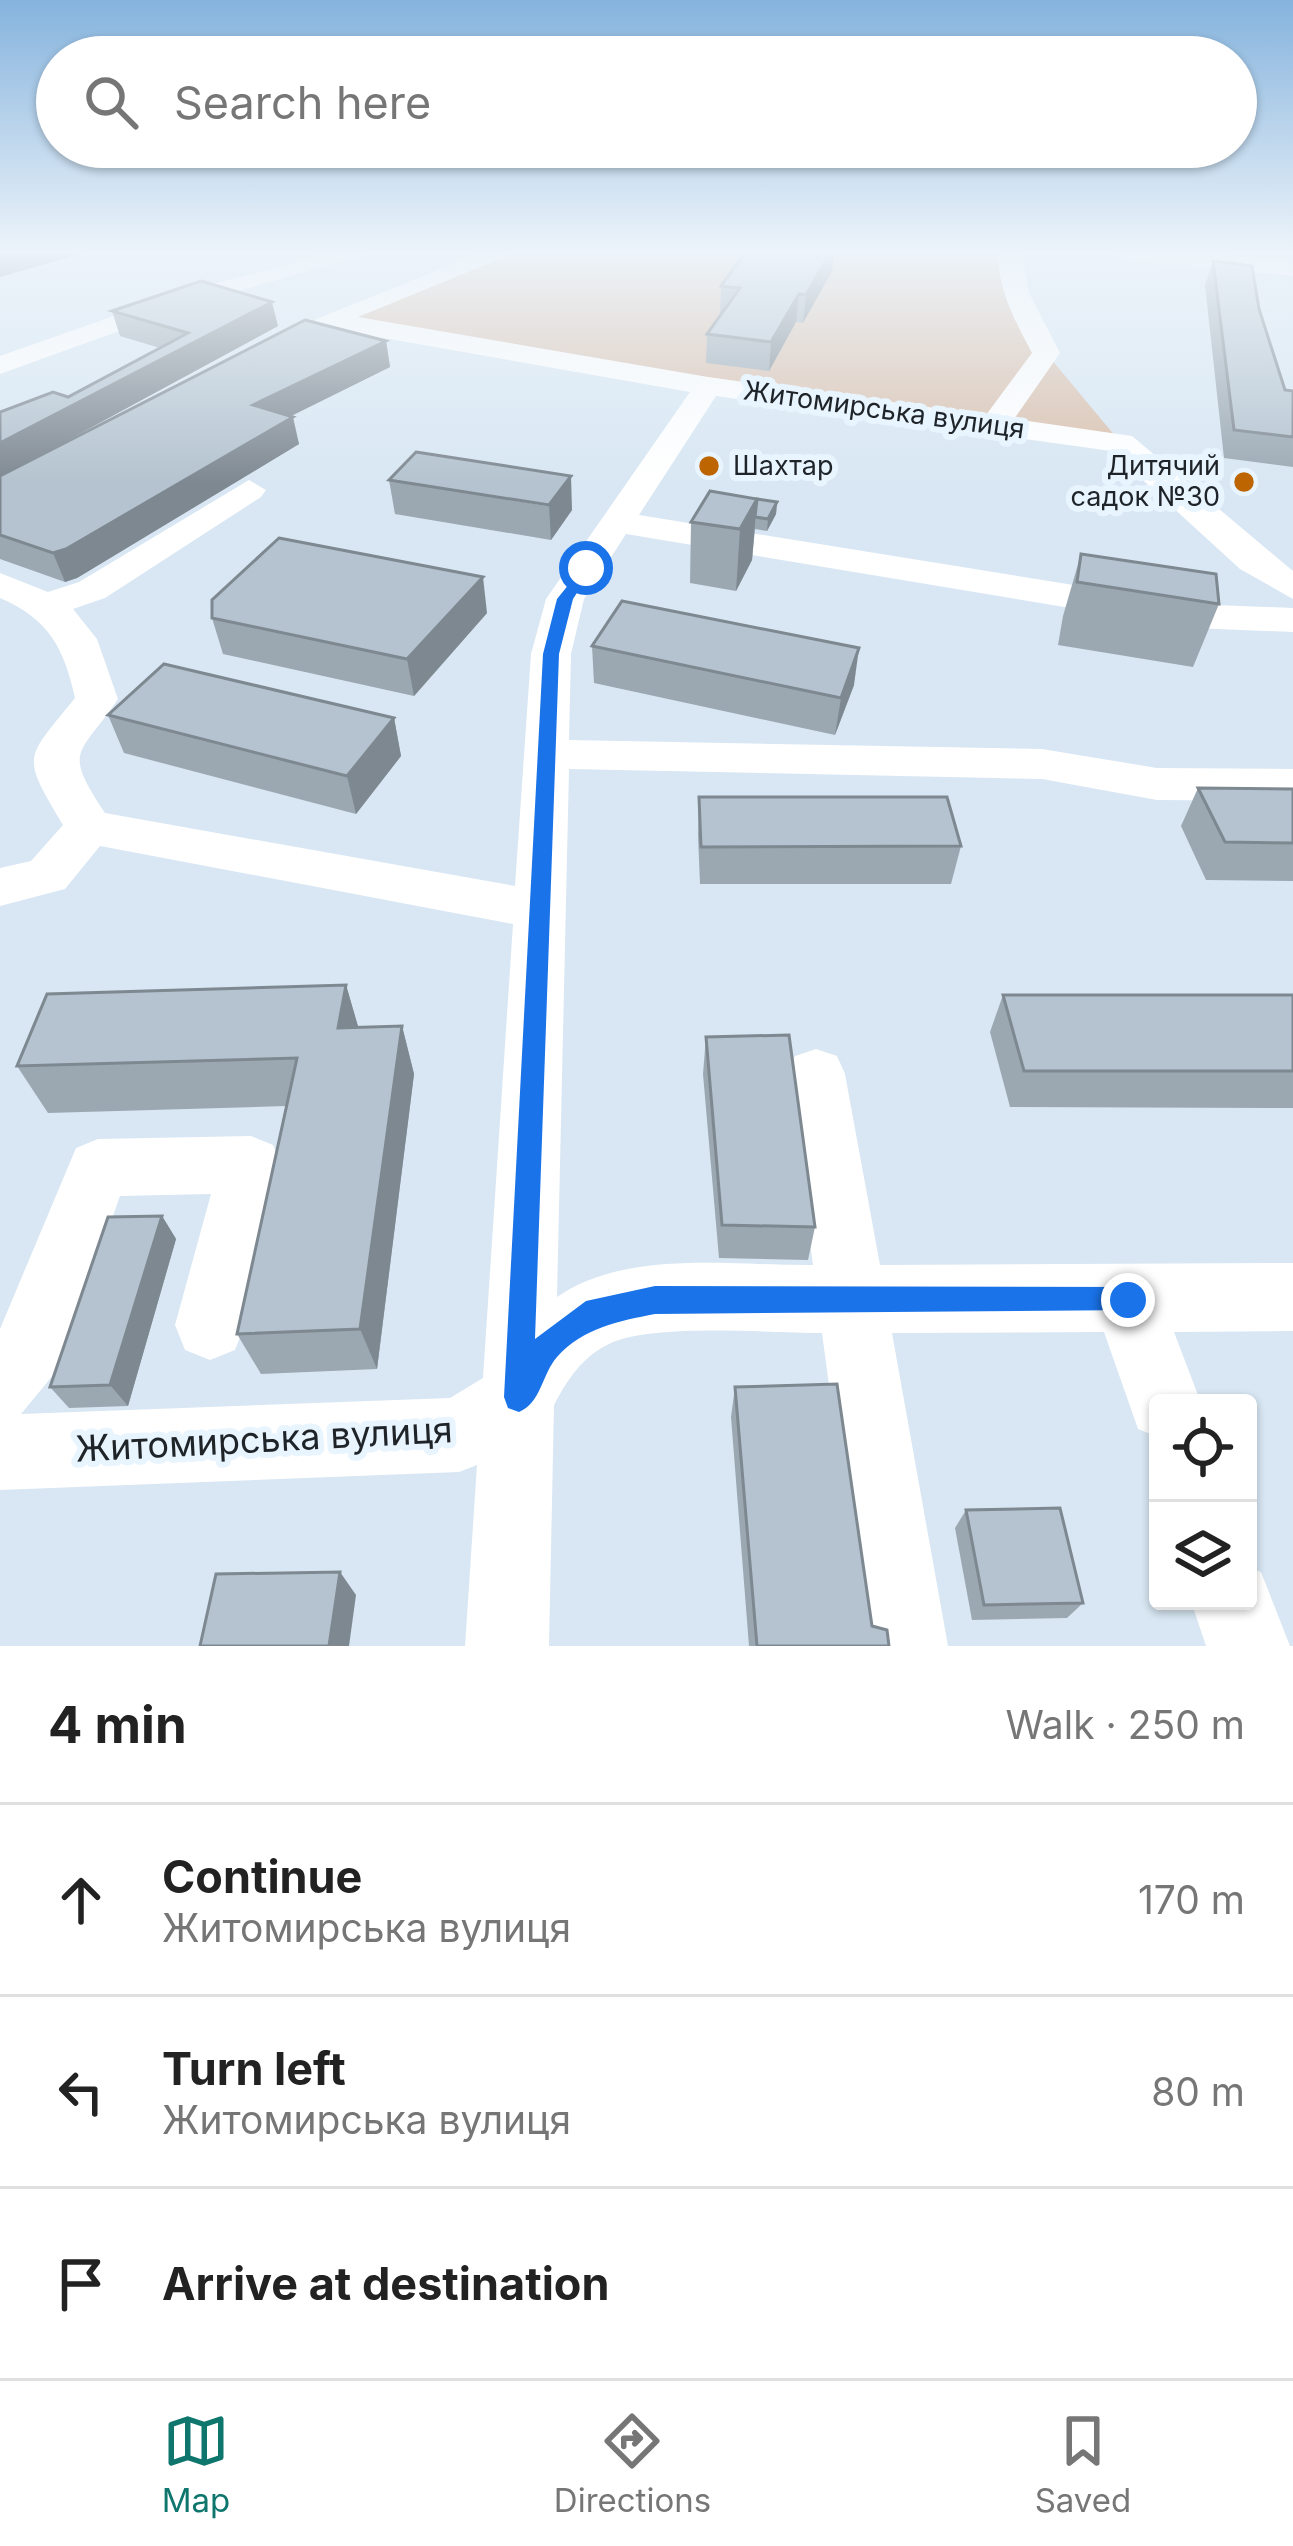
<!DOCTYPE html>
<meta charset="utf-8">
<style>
body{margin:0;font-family:Inter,sans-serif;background:#f6f6f6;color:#222}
.controls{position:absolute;right:36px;bottom:36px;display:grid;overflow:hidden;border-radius:12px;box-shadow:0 3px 9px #0004}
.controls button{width:108px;height:108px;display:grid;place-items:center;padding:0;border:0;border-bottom:3px solid #e0e0e0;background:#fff;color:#222;font:60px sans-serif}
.stop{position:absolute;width:36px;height:36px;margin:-27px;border:9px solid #1a73e8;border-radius:50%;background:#fff}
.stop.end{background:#1a73e8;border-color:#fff;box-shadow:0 3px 12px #0008}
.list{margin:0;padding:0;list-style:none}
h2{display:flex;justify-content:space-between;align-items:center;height:156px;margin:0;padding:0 48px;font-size:51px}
h2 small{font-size:39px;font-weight:400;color:#767676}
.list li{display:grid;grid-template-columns:78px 1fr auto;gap:36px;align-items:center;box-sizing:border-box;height:192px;padding:0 48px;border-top:3px solid #e0e0e0}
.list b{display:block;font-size:45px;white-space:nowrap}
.list p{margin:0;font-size:39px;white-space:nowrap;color:#767676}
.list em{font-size:39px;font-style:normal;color:#767676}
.icon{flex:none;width:66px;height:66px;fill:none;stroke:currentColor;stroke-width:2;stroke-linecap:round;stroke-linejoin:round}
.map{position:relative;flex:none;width:1293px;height:1646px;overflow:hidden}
.search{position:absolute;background:#fff;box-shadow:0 3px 9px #0004;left:36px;right:36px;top:36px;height:132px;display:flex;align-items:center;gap:30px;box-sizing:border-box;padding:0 42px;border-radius:66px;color:#767676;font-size:45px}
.sheet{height:732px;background:#fff}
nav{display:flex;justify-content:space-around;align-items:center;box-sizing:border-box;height:168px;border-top:3px solid #e0e0e0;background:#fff;font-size:33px;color:#767676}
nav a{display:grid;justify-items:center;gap:6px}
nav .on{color:#0f766e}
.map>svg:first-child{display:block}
.green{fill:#dac0ad}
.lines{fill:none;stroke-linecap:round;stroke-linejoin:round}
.minor{fill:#fff;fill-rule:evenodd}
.wall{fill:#9ba8b2}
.shaded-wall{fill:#7e8891}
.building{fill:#b4c3cf;stroke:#7e8891;stroke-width:3}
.route{fill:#1a73e8}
.poi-dot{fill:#bd6500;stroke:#e8f4fe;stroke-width:4.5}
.labels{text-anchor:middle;stroke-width:12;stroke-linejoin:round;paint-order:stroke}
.far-street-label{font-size:27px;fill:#1f2429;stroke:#e8f4fe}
.far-poi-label{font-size:27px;fill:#1f2429;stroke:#e8f4fe;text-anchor:start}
.near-street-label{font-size:36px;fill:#1f2429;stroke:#e8f4fe}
</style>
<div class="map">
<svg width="1293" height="1646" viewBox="0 0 1293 1646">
<rect width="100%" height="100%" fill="#d8e7f3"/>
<path class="green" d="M 503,253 L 1010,253 L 1046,353 L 1121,443 L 327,320 Z"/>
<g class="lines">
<g class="minor">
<path d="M 330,253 L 370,253 L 197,303 L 0,374 L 0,356 L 179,293 Z"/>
<path d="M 480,253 L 514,253 L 358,317 L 708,377 L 986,415 L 1032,353 C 1015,321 998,290 998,253 L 1022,253 L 1029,293 L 1060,353 L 1014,419 L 1132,436 L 1293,571 L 1293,599 L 1240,569 L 1111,451 L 716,396 L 639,515 L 1191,604 L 1293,608 L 1293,632 L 1191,628 L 626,534 L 584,599 L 571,654 L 569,740 L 1042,749 L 1157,768 L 1293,769 L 1293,801 L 1157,800 L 1042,779 L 569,769 L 557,1297 C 626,1249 732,1266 813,1265 L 787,1074 L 795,1056 L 816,1049 L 837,1056 L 845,1074 L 880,1265 L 1293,1263 L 1293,1331 L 1174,1332 L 1201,1403 L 1158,1403 L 1158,1437 L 1138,1429 L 1104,1332 L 892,1333 L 948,1646 L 864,1646 L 822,1333 C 771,1333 651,1323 609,1344 C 582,1357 568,1379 554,1405 L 549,1646 L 465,1646 L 477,1465 L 459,1472 L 0,1490 L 0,1329 L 76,1148 L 98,1139 L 251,1136 L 273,1145 L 282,1165 L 245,1325 L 235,1350 L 210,1360 L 185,1350 L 175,1325 L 211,1194 L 120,1196 L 59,1368 L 21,1414 L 450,1398 L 483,1378 L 513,924 L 100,846 L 65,889 L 0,906 L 0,868 L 31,861 L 63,825 C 21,754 24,761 75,698 C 64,648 49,619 0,598 L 0,573 L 48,592 L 79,582 L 249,480 L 266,490 L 261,497 L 105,598 L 73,609 L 97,639 L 118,699 C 79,757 62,748 105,813 L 515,886 L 531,654 L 546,599 L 690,392 L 327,328 L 314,320 Z"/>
<path d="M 1112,253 L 1204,253 L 1293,262 L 1293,276 L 1123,260 Z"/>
<path d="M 1248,1567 L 1261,1572 L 1290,1646 L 1206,1646 L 1191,1601 L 1248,1601 Z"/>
</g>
</g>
<g class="wall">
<path d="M 745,253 L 834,253 L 832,271 L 803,323 L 796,322 L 769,371 L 706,363 L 707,334 L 721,313 L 720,313 L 721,286 Z"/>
<path d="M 1213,261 L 1259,309 L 1285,390 L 1293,391 L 1293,467 L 1224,458 L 1205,285 Z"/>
<path d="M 112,311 L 278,326 L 32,459 L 386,341 L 390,367 L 290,416 L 299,444 L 77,578 L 65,582 L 0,559 L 0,412 L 68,397 L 160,348 L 120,336 Z"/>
<path d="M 389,480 L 572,510 L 551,540 L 395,514 Z"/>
<path d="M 777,502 L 776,514 L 767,531 L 755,529 L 752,560 L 736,591 L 690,583 L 691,522 Z"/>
<path d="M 1081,554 L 1219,604 L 1193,667 L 1058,645 L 1063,616 Z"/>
<path d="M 487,613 L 414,696 L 223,654 L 212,618 Z"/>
<path d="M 592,646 L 854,685 L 835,735 L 594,683 Z"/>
<path d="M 108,715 L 394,718 L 401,756 L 356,814 L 124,753 Z"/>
<path d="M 1198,788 L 1293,789 L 1293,881 L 1206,880 L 1181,826 Z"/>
<path d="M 699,797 L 961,846 L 951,884 L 700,884 L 698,835 Z"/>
<path d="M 346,985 L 358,1027 L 402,1026 L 414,1074 L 377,1369 L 261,1374 L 237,1334 L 286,1106 L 48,1113 L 17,1066 Z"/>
<path d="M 1003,995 L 1293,995 L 1293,1108 L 1010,1107 L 990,1032 Z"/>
<path d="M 706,1037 L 815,1227 L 808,1260 L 719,1258 L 703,1074 Z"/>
<path d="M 162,1216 L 176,1239 L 128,1406 L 69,1408 L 50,1387 Z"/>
<path d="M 735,1387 L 872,1626 L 889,1646 L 749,1646 L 731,1417 Z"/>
<path d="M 966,1510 L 1083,1603 L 1067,1618 L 972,1620 L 955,1528 Z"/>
</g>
<g class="shaded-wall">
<path d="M 0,253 L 84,253 L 0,277 Z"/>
<path d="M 830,253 L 834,253 L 832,271 L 803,323 L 806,295 Z"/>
<path d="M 799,294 L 796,322 L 769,371 L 771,342 Z"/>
<path d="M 272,302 L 278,326 L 0,477 L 0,443 Z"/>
<path d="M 386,341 L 390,367 L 259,432 L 253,405 Z"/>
<path d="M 293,417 L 299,444 L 77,578 L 65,582 L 53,553 Z"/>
<path d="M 571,476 L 572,510 L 551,540 L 549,505 Z"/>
<path d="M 757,499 L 752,560 L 736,591 L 740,529 Z"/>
<path d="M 777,502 L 776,514 L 767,531 L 768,519 Z"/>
<path d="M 483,577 L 487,613 L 414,696 L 407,659 Z"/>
<path d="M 859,648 L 854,685 L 835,735 L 841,698 Z"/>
<path d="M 394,718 L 401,756 L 356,814 L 347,776 Z"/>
<path d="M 346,985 L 360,1033 L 338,1028 Z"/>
<path d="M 402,1026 L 414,1074 L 377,1369 L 360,1329 Z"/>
<path d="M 162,1216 L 176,1239 L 128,1406 L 110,1385 Z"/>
<path d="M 340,1572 L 356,1595 L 349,1646 L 329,1646 Z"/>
</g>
<g class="building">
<path d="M 745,253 L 830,253 L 806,295 L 799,294 L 771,342 L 707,334 L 740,288 L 721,286 Z"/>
<path d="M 1213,261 L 1252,266 L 1259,309 L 1285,390 L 1293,391 L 1293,437 L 1234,430 Z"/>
<path d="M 201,281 L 272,302 L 0,443 L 0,412 L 53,392 L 68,397 L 188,333 L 112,311 Z"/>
<path d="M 305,320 L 386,341 L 253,405 L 293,417 L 66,549 L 53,553 L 0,535 L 0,476 Z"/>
<path d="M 416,452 L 571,476 L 549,505 L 389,480 Z"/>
<path d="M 710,491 L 757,499 L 740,529 L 691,522 Z"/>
<path d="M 757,499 L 777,502 L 768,519 L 755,517 Z"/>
<path d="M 279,538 L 483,577 L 407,659 L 212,618 L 212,600 Z"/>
<path d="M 1081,554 L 1216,574 L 1219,604 L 1077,582 Z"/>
<path d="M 622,601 L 859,648 L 841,698 L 592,646 Z"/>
<path d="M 164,664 L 394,718 L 347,776 L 108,715 Z"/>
<path d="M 1198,788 L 1293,789 L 1293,843 L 1225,842 Z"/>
<path d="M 699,797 L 947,797 L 961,846 L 701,847 Z"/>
<path d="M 346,985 L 338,1028 L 402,1026 L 360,1329 L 237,1334 L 297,1058 L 17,1066 L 47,994 Z"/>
<path d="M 1003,995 L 1293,995 L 1293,1071 L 1024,1071 Z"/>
<path d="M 789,1035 L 815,1227 L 722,1225 L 706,1037 Z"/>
<path d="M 162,1216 L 110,1385 L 50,1387 L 108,1217 Z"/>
<path d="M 837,1384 L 872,1626 L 887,1630 L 889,1646 L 757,1646 L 735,1387 Z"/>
<path d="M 1060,1508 L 1083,1603 L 984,1605 L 966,1510 Z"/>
<path d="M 340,1572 L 329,1646 L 200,1646 L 216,1574 Z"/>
</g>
<linearGradient id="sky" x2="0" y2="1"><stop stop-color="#85b3dd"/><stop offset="0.52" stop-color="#edf4fa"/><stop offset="1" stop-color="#edf4fa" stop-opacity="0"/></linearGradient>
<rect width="1293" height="484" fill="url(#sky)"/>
<path class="route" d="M 586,563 L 593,568 L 573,599 L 559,654 L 535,1339 L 586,1301 L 655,1286 L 1128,1287 L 1142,1300 L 1138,1310 L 655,1314 C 619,1321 583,1328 557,1357 C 542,1374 541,1403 519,1412 L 508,1408 L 504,1397 L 543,654 L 557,599 Z"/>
<g class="poi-dot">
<circle cx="709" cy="466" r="12"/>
<circle cx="1244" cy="482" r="12"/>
</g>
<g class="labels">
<g class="far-street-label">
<text transform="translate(884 410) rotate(8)" y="9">Житомирська вулиця</text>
</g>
<g class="far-poi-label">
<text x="733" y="475">Шахтар</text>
<text x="1220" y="475" text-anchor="end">Дитячий<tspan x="1220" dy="31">садок №30</tspan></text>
</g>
<g class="near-street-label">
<text transform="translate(264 1439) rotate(-3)" y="13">Житомирська вулиця</text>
</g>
</g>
</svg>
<div class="controls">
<button><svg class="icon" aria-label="locate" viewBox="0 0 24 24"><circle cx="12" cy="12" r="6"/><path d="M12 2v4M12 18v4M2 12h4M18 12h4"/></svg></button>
<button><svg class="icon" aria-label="layers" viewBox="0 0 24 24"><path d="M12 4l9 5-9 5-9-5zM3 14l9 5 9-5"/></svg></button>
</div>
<div class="stop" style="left:586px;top:568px"></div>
<div class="stop end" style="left:1128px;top:1300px"></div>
<div class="search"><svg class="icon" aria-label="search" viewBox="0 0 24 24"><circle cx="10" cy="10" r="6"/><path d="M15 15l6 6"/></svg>Search here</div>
</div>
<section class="sheet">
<h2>4 min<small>Walk · 250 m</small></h2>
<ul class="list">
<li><svg class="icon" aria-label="ahead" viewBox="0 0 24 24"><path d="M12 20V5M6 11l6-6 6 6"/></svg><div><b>Continue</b><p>Житомирська вулиця</p></div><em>170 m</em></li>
<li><svg class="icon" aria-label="left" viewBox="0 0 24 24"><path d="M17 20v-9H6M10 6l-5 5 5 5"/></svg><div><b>Turn left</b><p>Житомирська вулиця</p></div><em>80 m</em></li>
<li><svg class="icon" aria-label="arrive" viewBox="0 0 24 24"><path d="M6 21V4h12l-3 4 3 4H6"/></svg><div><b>Arrive at destination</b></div></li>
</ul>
</section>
<nav>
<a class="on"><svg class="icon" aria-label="map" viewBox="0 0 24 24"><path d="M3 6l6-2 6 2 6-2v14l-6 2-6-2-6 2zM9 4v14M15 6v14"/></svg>Map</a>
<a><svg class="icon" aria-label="directions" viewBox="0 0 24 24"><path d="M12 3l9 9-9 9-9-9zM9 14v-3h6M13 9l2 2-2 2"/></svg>Directions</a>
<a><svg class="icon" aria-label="saved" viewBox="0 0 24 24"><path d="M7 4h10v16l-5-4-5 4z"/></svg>Saved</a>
</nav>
